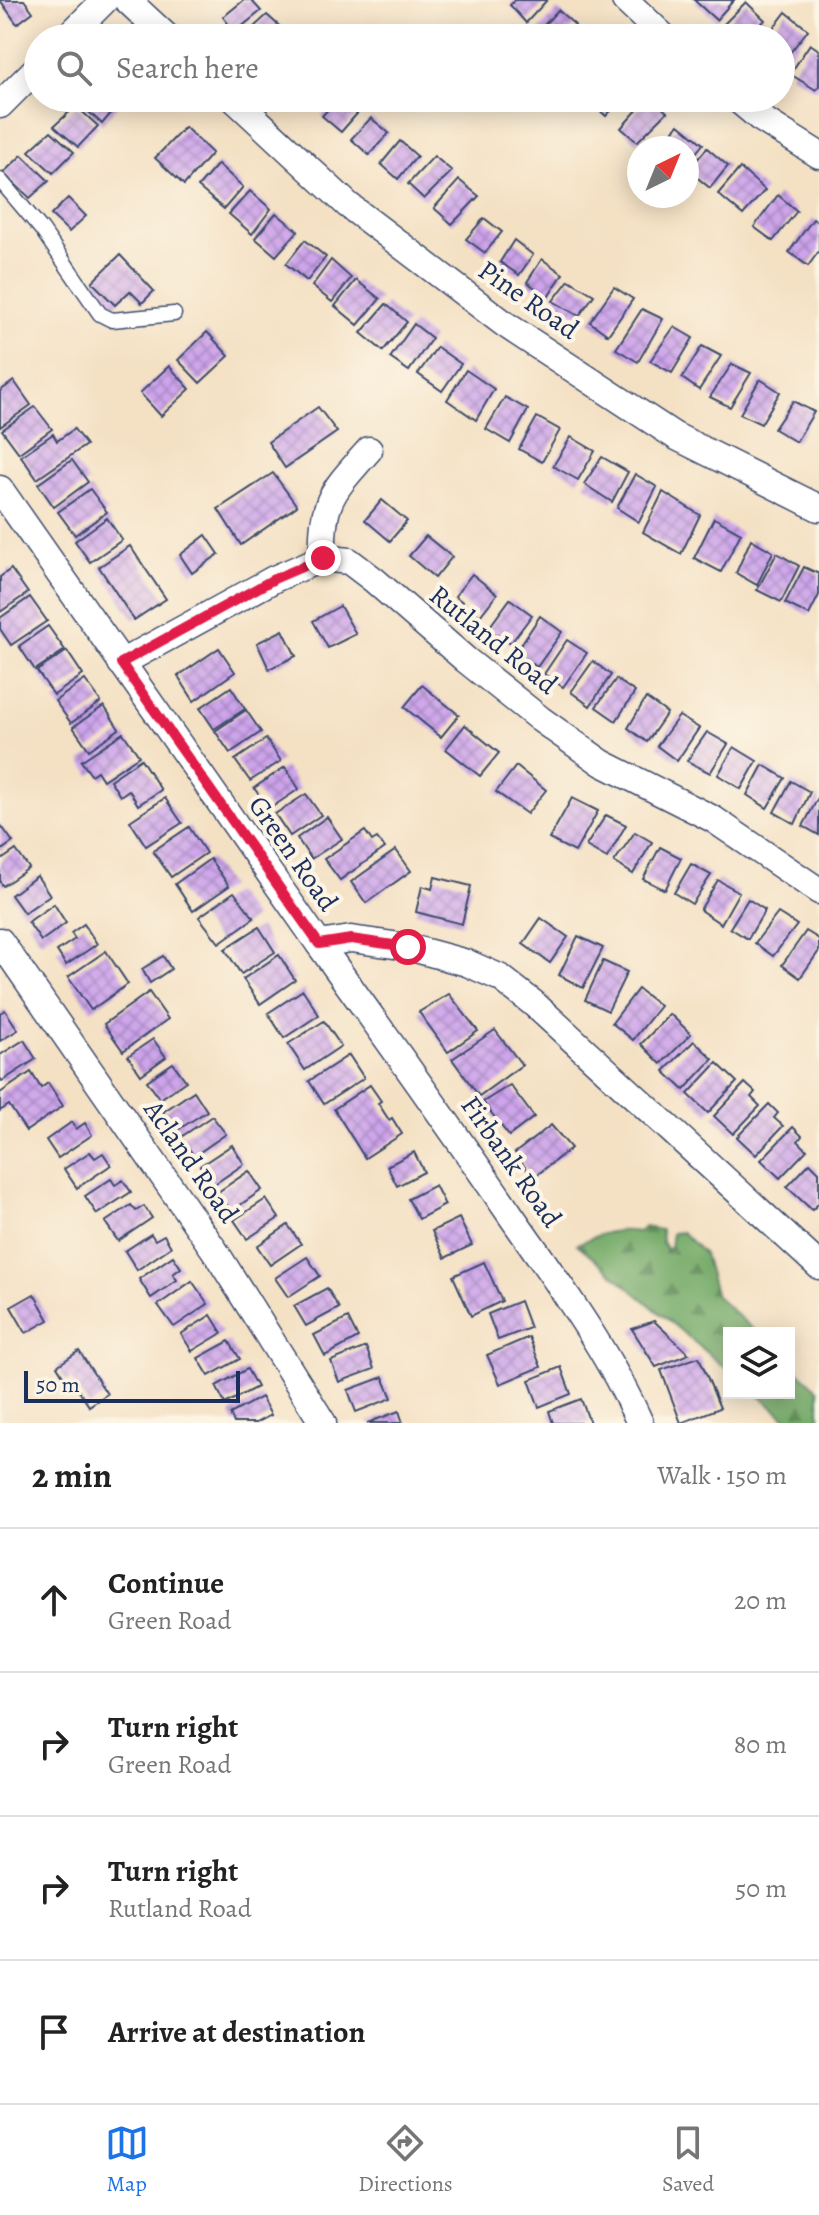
<!DOCTYPE html>
<meta charset="utf-8">
<style>
body{margin:0;font-family:Alegreya,serif;background:#f6f6f6;color:#222}
.controls{position:absolute;right:24px;bottom:24px;display:grid;overflow:hidden;border-radius:0px;box-shadow:0 4px 20px #0003}
.controls button{width:72px;height:72px;display:grid;place-items:center;padding:0;border:0;border-bottom:2px solid #e0e0e0;background:#fff;color:#222;font:40px sans-serif}
.compass{position:absolute;left:627px;top:136px;width:72px;height:72px;border-radius:50%;background:#fff;box-shadow:0 4px 20px #0003;rotate:43deg}
.scale{position:absolute;left:24px;bottom:20px;width:216px;box-sizing:border-box;padding-left:8px;border:4px solid #1b2f5e;border-top:0;font-size:22px;line-height:28px;white-space:nowrap;color:#1b2f5e;-webkit-text-stroke:6px #fcf5e5;paint-order:stroke}
.stop{position:absolute;width:24px;height:24px;margin:-18px;border:6px solid #e11d48;border-radius:50%;background:#fff}
.stop.end{background:#e11d48;border-color:#fff;box-shadow:0 2px 8px #0008}
.list{margin:0;padding:0;list-style:none}
h2{display:flex;justify-content:space-between;align-items:center;height:104px;margin:0;padding:0 32px;font-size:34px}
h2 small{font-size:26px;font-weight:400;color:#767676}
.list li{display:grid;grid-template-columns:52px 1fr auto;gap:24px;align-items:center;box-sizing:border-box;height:144px;padding:0 32px;border-top:2px solid #e0e0e0}
.list b{display:block;font-size:30px;white-space:nowrap}
.list p{margin:0;font-size:26px;white-space:nowrap;color:#767676}
.list em{font-size:26px;font-style:normal;color:#767676}
.icon{flex:none;width:44px;height:44px;fill:none;stroke:currentColor;stroke-width:2;stroke-linecap:round;stroke-linejoin:round}
.map{position:relative;flex:none;width:819px;height:1423px;overflow:hidden}
.search{position:absolute;background:#fff;box-shadow:0 4px 20px #0003;left:24px;right:24px;top:24px;height:88px;display:flex;align-items:center;gap:20px;box-sizing:border-box;padding:0 28px;border-radius:44px;color:#767676;font-size:30px}
.sheet{height:680px;background:#fff}
nav{display:flex;justify-content:space-around;align-items:center;box-sizing:border-box;height:112px;border-top:2px solid #e0e0e0;background:#fff;font-size:22px;color:#767676}
nav a{display:grid;justify-items:center;gap:4px}
nav .on{color:#1a73e8}
.map>svg:first-child{display:block}
.forest{fill:url(#forest-firs);stroke:#496e64;stroke-width:2}
.building{fill:url(#building-cross-hatch)}
.lines{fill:none;stroke-linecap:round;stroke-linejoin:round}
.lane-casing{stroke:#3c4a6d;stroke-width:17}
.street-casing{stroke:#3c4a6d;stroke-width:29}
.lane{stroke:#fff;stroke-width:14}
.street{stroke:#fff;stroke-width:26}
.route{stroke:#e11d48;stroke-width:10}
.labels{text-anchor:middle;stroke-width:8;stroke-linejoin:round;paint-order:stroke}
.street-label{font-size:28px;fill:#1b2f5e;stroke:#fcf5e5}
</style>
<div class="map">
<svg width="819" height="1423" viewBox="0 0 819 1423">
<defs>
<pattern id="forest-firs" width="22" height="20" patternUnits="userSpaceOnUse" patternTransform="scale(2)"><rect width="22" height="20" fill="#77ac6a"/><path d="M5 1l3.5 6h-7zM16 11l3.5 6h-7z" fill="#618c5a"/></pattern>
<pattern id="building-cross-hatch" width="8" height="8" patternUnits="userSpaceOnUse" patternTransform="scale(2)"><rect width="8" height="8" fill="#cea4eb"/><path d="M0 0l8 8M0 8l8-8" fill="none" stroke="#a686c2"/></pattern>
</defs>
<rect width="100%" height="100%" fill="#fcf5e5"/>
<filter id="ink" filterUnits="userSpaceOnUse"><feTurbulence type="fractalNoise" baseFrequency=".0125" numOctaves="2"/><feDisplacementMap in="SourceGraphic" scale="16" xChannelSelector="R" yChannelSelector="G"/><feConvolveMatrix kernelMatrix="1 2 1 2 8 2 1 2 1" color-interpolation-filters="sRGB"/></filter>
<filter id="wash" filterUnits="userSpaceOnUse"><feTurbulence type="fractalNoise" baseFrequency=".006" numOctaves="4" result="noise"/><feDisplacementMap in="SourceGraphic" scale="32" xChannelSelector="R" yChannelSelector="G"/><feGaussianBlur stdDeviation="1.8" result="paint"/><feColorMatrix in="noise" values="0 0 0 0 0 0 0 0 0 0 0 0 0 0 0 0 0 1.4 0 .05"/><feComposite in="paint" operator="in"/></filter>
<g filter="url(#wash)">
<rect width="100%" height="100%" fill="#f4e1c4"/>
<g class="forest">
<path d="M 644,1227 L 661,1230 L 662,1242 L 667,1250 L 670,1247 L 672,1233 L 682,1232 L 704,1254 L 716,1296 L 757,1333 L 729,1333 L 729,1371 L 577,1244 C 600,1234 612,1228 638,1232 Z"/>
<path d="M 789,1363 L 819,1390 L 819,1423 L 792,1423 L 756,1393 L 789,1393 Z"/>
</g>
<g id="blocks">
<g class="building">
<path d="M 0,0 L 24,0 L 33,12 L 17,24 Z"/>
<path d="M 244,0 L 251,0 L 261,11 L 235,32 L 223,17 Z"/>
<path d="M 515,0 L 547,0 L 526,23 L 510,5 Z"/>
<path d="M 694,0 L 734,0 L 716,20 Z"/>
<path d="M 746,2 L 765,20 L 748,38 L 737,38 L 723,25 Z"/>
<path d="M 558,10 L 575,25 L 564,38 L 532,38 Z"/>
<path d="M 786,12 L 808,30 L 781,64 L 781,38 L 766,38 Z"/>
<path d="M 267,15 L 286,32 L 280,38 L 242,38 Z"/>
<path d="M 810,44 L 819,50 L 819,86 L 816,90 L 790,74 Z"/>
<path d="M 82,98 L 120,98 L 122,100 L 102,124 L 78,102 Z"/>
<path d="M 338,98 L 351,98 L 362,108 L 341,132 L 322,116 Z"/>
<path d="M 590,98 L 623,98 L 606,116 L 588,100 Z"/>
<path d="M 648,98 L 651,98 L 667,112 L 637,142 L 621,128 Z"/>
<path d="M 76,106 L 98,126 L 78,147 L 54,126 Z"/>
<path d="M 371,118 L 389,133 L 369,155 L 351,139 Z"/>
<path d="M 679,124 L 703,144 L 687,164 L 687,148 L 659,148 Z"/>
<path d="M 185,127 L 212,153 L 184,185 L 155,158 Z"/>
<path d="M 51,131 L 74,152 L 53,173 L 29,151 Z"/>
<path d="M 400,141 L 417,156 L 398,179 L 381,164 Z"/>
<path d="M 707,148 L 728,166 L 710,188 L 688,170 Z"/>
<path d="M 22,155 L 49,181 L 30,198 L 3,173 Z"/>
<path d="M 434,156 L 452,171 L 424,199 L 408,184 Z"/>
<path d="M 218,164 L 243,187 L 224,209 L 198,187 Z"/>
<path d="M 740,168 L 765,190 L 743,215 L 718,194 Z"/>
<path d="M 459,180 L 479,196 L 452,224 L 434,208 Z"/>
<path d="M 250,191 L 271,209 L 252,234 L 229,214 Z"/>
<path d="M 778,195 L 797,211 L 773,241 L 754,227 Z"/>
<path d="M 68,198 L 86,216 L 69,232 L 51,215 Z"/>
<path d="M 276,213 L 298,231 L 276,256 L 255,238 Z"/>
<path d="M 484,218 L 502,232 L 485,253 L 466,239 Z"/>
<path d="M 813,219 L 819,223 L 819,251 L 808,266 L 789,252 Z"/>
<path d="M 305,240 L 326,257 L 307,281 L 286,264 Z"/>
<path d="M 514,240 L 533,255 L 519,275 L 500,262 Z"/>
<path d="M 120,255 L 154,291 L 142,303 L 130,291 L 115,305 L 92,282 Z"/>
<path d="M 542,259 L 563,274 L 548,297 L 527,282 Z"/>
<path d="M 331,260 L 351,278 L 332,302 L 312,286 Z"/>
<path d="M 356,280 L 380,299 L 358,325 L 335,306 Z"/>
<path d="M 569,280 L 594,295 L 579,316 L 553,301 Z"/>
<path d="M 614,287 L 633,299 L 608,335 L 590,322 Z"/>
<path d="M 386,304 L 407,322 L 383,351 L 361,333 Z"/>
<path d="M 642,309 L 663,319 L 638,362 L 616,349 Z"/>
<path d="M 414,324 L 432,338 L 409,371 L 390,358 Z"/>
<path d="M 674,327 L 693,338 L 672,373 L 650,361 Z"/>
<path d="M 207,332 L 229,356 L 200,383 L 178,360 Z"/>
<path d="M 702,346 L 721,356 L 699,390 L 682,378 Z"/>
<path d="M 437,347 L 461,364 L 442,391 L 418,374 Z"/>
<path d="M 732,364 L 751,373 L 730,407 L 710,397 Z"/>
<path d="M 169,366 L 190,389 L 161,416 L 140,393 Z"/>
<path d="M 466,370 L 494,389 L 476,420 L 447,400 Z"/>
<path d="M 760,379 L 780,392 L 761,424 L 740,414 Z"/>
<path d="M 14,381 L 31,405 L 0,427 L 0,391 Z"/>
<path d="M 505,397 L 528,410 L 510,443 L 486,429 Z"/>
<path d="M 793,401 L 814,412 L 796,442 L 774,429 Z"/>
<path d="M 35,407 L 52,429 L 19,453 L 2,430 Z"/>
<path d="M 318,407 L 337,432 L 285,468 L 268,442 Z"/>
<path d="M 537,417 L 560,430 L 542,462 L 519,449 Z"/>
<path d="M 74,429 L 86,445 L 37,479 L 21,456 L 53,434 L 57,441 Z"/>
<path d="M 571,437 L 595,451 L 578,480 L 553,466 Z"/>
<path d="M 602,457 L 628,472 L 612,502 L 584,484 Z"/>
<path d="M 72,460 L 88,482 L 54,507 L 38,484 Z"/>
<path d="M 273,473 L 297,506 L 241,545 L 218,509 Z"/>
<path d="M 635,474 L 657,487 L 639,522 L 617,508 Z"/>
<path d="M 90,489 L 107,512 L 75,535 L 58,512 Z"/>
<path d="M 663,492 L 700,515 L 681,554 L 643,532 Z"/>
<path d="M 382,500 L 407,521 L 390,541 L 365,520 Z"/>
<path d="M 107,518 L 122,540 L 90,562 L 75,541 Z"/>
<path d="M 714,518 L 741,533 L 721,572 L 694,558 Z"/>
<path d="M 206,535 L 219,554 L 192,573 L 180,555 Z"/>
<path d="M 426,536 L 452,557 L 435,578 L 409,556 Z"/>
<path d="M 751,539 L 773,552 L 757,585 L 736,573 Z"/>
<path d="M 130,546 L 166,599 L 134,620 L 99,567 Z"/>
<path d="M 777,553 L 799,566 L 781,602 L 757,590 Z"/>
<path d="M 804,567 L 819,574 L 819,595 L 809,615 L 785,603 Z"/>
<path d="M 11,569 L 28,593 L 0,612 L 0,577 Z"/>
<path d="M 472,574 L 497,594 L 480,616 L 455,596 Z"/>
<path d="M 30,597 L 47,621 L 11,645 L 0,629 L 0,618 Z"/>
<path d="M 510,599 L 532,615 L 511,643 L 488,629 Z"/>
<path d="M 340,606 L 356,634 L 328,648 L 313,621 Z"/>
<path d="M 540,616 L 562,632 L 537,667 L 516,652 Z"/>
<path d="M 48,626 L 65,650 L 35,670 L 19,646 Z"/>
<path d="M 283,630 L 296,656 L 269,669 L 257,643 Z"/>
<path d="M 567,640 L 587,653 L 563,687 L 544,674 Z"/>
<path d="M 219,648 L 235,672 L 194,701 L 178,676 Z"/>
<path d="M 67,651 L 83,675 L 54,695 L 37,671 Z"/>
<path d="M 593,661 L 611,675 L 590,706 L 571,692 Z"/>
<path d="M 616,679 L 635,692 L 616,721 L 596,707 Z"/>
<path d="M 85,680 L 101,702 L 71,723 L 55,701 Z"/>
<path d="M 422,685 L 459,715 L 441,737 L 404,707 Z"/>
<path d="M 231,687 L 245,709 L 214,729 L 200,708 Z"/>
<path d="M 646,698 L 667,713 L 647,742 L 628,728 Z"/>
<path d="M 104,706 L 119,729 L 89,750 L 73,727 Z"/>
<path d="M 246,710 L 261,732 L 230,753 L 215,731 Z"/>
<path d="M 679,716 L 699,728 L 677,761 L 657,746 Z"/>
<path d="M 465,725 L 499,753 L 480,776 L 446,749 Z"/>
<path d="M 707,732 L 728,744 L 710,773 L 687,761 Z"/>
<path d="M 123,733 L 139,756 L 103,780 L 97,771 L 91,775 L 81,761 Z"/>
<path d="M 266,739 L 281,761 L 250,781 L 235,760 Z"/>
<path d="M 734,747 L 757,761 L 741,789 L 718,775 Z"/>
<path d="M 141,759 L 161,790 L 138,805 L 129,790 L 120,796 L 110,780 Z"/>
<path d="M 763,765 L 785,778 L 767,808 L 747,795 Z"/>
<path d="M 516,766 L 546,790 L 527,814 L 496,792 Z"/>
<path d="M 285,767 L 299,789 L 269,809 L 254,788 Z"/>
<path d="M 791,781 L 810,792 L 795,824 L 774,812 Z"/>
<path d="M 306,794 L 321,815 L 290,836 L 275,814 Z"/>
<path d="M 819,796 L 819,835 L 803,826 Z"/>
<path d="M 165,798 L 182,823 L 146,846 L 130,821 Z"/>
<path d="M 572,798 L 598,811 L 575,852 L 549,839 Z"/>
<path d="M 606,815 L 626,825 L 607,858 L 586,846 Z"/>
<path d="M 327,817 L 342,839 L 311,859 L 297,838 Z"/>
<path d="M 0,824 L 13,842 L 0,851 Z"/>
<path d="M 189,827 L 206,853 L 171,877 L 153,851 Z"/>
<path d="M 365,831 L 372,841 L 377,838 L 385,848 L 340,880 L 324,859 Z"/>
<path d="M 635,832 L 652,842 L 633,874 L 614,862 Z"/>
<path d="M 660,847 L 681,858 L 665,890 L 643,879 Z"/>
<path d="M 16,850 L 29,868 L 3,886 L 0,882 L 0,861 Z"/>
<path d="M 396,850 L 411,871 L 366,903 L 351,882 Z"/>
<path d="M 210,859 L 229,886 L 193,911 L 175,884 Z"/>
<path d="M 691,864 L 711,875 L 692,904 L 674,893 Z"/>
<path d="M 37,876 L 50,895 L 24,913 L 11,895 Z"/>
<path d="M 435,877 L 471,886 L 462,924 L 416,912 L 422,886 L 432,889 Z"/>
<path d="M 718,880 L 739,892 L 721,924 L 700,910 Z"/>
<path d="M 234,892 L 254,918 L 219,943 L 199,917 Z"/>
<path d="M 748,899 L 765,910 L 748,939 L 730,928 Z"/>
<path d="M 54,904 L 66,923 L 41,941 L 28,922 Z"/>
<path d="M 778,913 L 797,925 L 773,956 L 755,943 Z"/>
<path d="M 541,918 L 568,937 L 550,963 L 523,944 Z"/>
<path d="M 84,924 L 97,944 L 66,965 L 57,951 L 75,939 L 71,933 Z"/>
<path d="M 259,927 L 275,952 L 241,974 L 225,949 Z"/>
<path d="M 806,931 L 819,939 L 819,951 L 800,978 L 782,965 Z"/>
<path d="M 578,936 L 603,948 L 583,988 L 559,975 Z"/>
<path d="M 106,951 L 128,984 L 91,1010 L 68,977 Z"/>
<path d="M 279,955 L 295,980 L 260,1004 L 243,979 Z"/>
<path d="M 163,956 L 171,969 L 150,983 L 142,969 Z"/>
<path d="M 603,961 L 627,972 L 608,1011 L 585,1000 Z"/>
<path d="M 638,989 L 660,1006 L 633,1040 L 612,1023 Z"/>
<path d="M 303,990 L 319,1015 L 284,1038 L 268,1013 Z"/>
<path d="M 149,992 L 168,1019 L 123,1051 L 104,1024 Z"/>
<path d="M 449,994 L 478,1031 L 448,1052 L 419,1012 Z"/>
<path d="M 5,1010 L 18,1030 L 0,1041 L 0,1013 Z"/>
<path d="M 670,1014 L 691,1034 L 661,1064 L 641,1044 Z"/>
<path d="M 324,1021 L 341,1046 L 305,1070 L 288,1044 Z"/>
<path d="M 495,1030 L 522,1065 L 479,1096 L 452,1059 Z"/>
<path d="M 153,1039 L 166,1057 L 141,1075 L 128,1056 Z"/>
<path d="M 24,1040 L 36,1059 L 2,1081 L 0,1078 L 0,1055 Z"/>
<path d="M 694,1041 L 713,1059 L 684,1090 L 664,1071 Z"/>
<path d="M 349,1055 L 364,1078 L 324,1104 L 309,1081 Z"/>
<path d="M 173,1063 L 186,1081 L 160,1099 L 147,1081 Z"/>
<path d="M 717,1063 L 737,1082 L 708,1113 L 688,1094 Z"/>
<path d="M 31,1072 L 41,1088 L 48,1083 L 63,1106 L 26,1131 L 9,1105 L 0,1111 L 0,1093 Z"/>
<path d="M 745,1083 L 755,1092 L 751,1097 L 760,1106 L 733,1134 L 714,1116 Z"/>
<path d="M 370,1085 L 381,1101 L 378,1103 L 389,1120 L 392,1118 L 402,1134 L 365,1158 L 334,1109 Z"/>
<path d="M 510,1085 L 534,1117 L 509,1136 L 483,1102 Z"/>
<path d="M 194,1091 L 207,1111 L 176,1131 L 163,1112 Z"/>
<path d="M 769,1104 L 778,1113 L 774,1118 L 783,1126 L 756,1155 L 737,1137 Z"/>
<path d="M 212,1116 L 226,1134 L 194,1156 L 181,1137 Z"/>
<path d="M 72,1122 L 76,1129 L 85,1123 L 92,1135 L 58,1158 L 46,1140 Z"/>
<path d="M 551,1125 L 571,1148 L 533,1178 L 515,1153 Z"/>
<path d="M 793,1127 L 802,1136 L 798,1141 L 807,1150 L 780,1178 L 761,1160 Z"/>
<path d="M 232,1145 L 244,1164 L 213,1185 L 200,1166 Z"/>
<path d="M 90,1152 L 95,1158 L 103,1153 L 111,1165 L 77,1188 L 64,1169 Z"/>
<path d="M 414,1152 L 424,1172 L 397,1186 L 387,1166 Z"/>
<path d="M 810,1163 L 819,1172 L 819,1203 L 812,1210 L 787,1187 Z"/>
<path d="M 249,1171 L 262,1190 L 231,1211 L 218,1192 Z"/>
<path d="M 111,1179 L 115,1185 L 123,1180 L 131,1192 L 97,1214 L 85,1196 Z"/>
<path d="M 435,1185 L 445,1205 L 419,1219 L 408,1199 Z"/>
<path d="M 266,1199 L 279,1218 L 247,1239 L 234,1220 Z"/>
<path d="M 131,1205 L 136,1211 L 144,1206 L 152,1218 L 118,1241 L 105,1222 Z"/>
<path d="M 459,1218 L 472,1245 L 445,1258 L 432,1231 Z"/>
<path d="M 288,1225 L 301,1244 L 270,1265 L 257,1246 Z"/>
<path d="M 151,1234 L 155,1240 L 164,1235 L 171,1247 L 137,1270 L 125,1251 Z"/>
<path d="M 173,1256 L 181,1268 L 173,1274 L 177,1280 L 151,1298 L 139,1279 Z"/>
<path d="M 307,1257 L 320,1276 L 288,1297 L 275,1278 Z"/>
<path d="M 484,1262 L 502,1301 L 471,1316 L 453,1276 Z"/>
<path d="M 192,1281 L 208,1304 L 174,1327 L 158,1305 Z"/>
<path d="M 327,1288 L 339,1308 L 306,1326 L 294,1306 Z"/>
<path d="M 34,1294 L 49,1320 L 26,1333 L 11,1307 Z"/>
<path d="M 520,1301 L 530,1328 L 498,1340 L 488,1314 Z"/>
<path d="M 211,1315 L 222,1333 L 192,1351 L 181,1334 Z"/>
<path d="M 348,1318 L 358,1338 L 325,1356 L 314,1335 Z"/>
<path d="M 654,1321 L 689,1354 L 656,1367 L 632,1329 Z"/>
<path d="M 529,1337 L 541,1367 L 500,1384 L 487,1355 Z"/>
<path d="M 229,1341 L 240,1359 L 209,1376 L 198,1358 Z"/>
<path d="M 366,1347 L 374,1369 L 339,1382 L 331,1361 Z"/>
<path d="M 79,1351 L 107,1394 L 89,1406 L 71,1379 L 67,1382 L 57,1366 Z"/>
<path d="M 699,1357 L 720,1408 L 681,1423 L 661,1370 Z"/>
<path d="M 561,1367 L 571,1394 L 539,1407 L 529,1380 Z"/>
<path d="M 247,1369 L 257,1387 L 225,1404 L 216,1386 Z"/>
<path d="M 383,1377 L 392,1398 L 356,1412 L 348,1390 Z"/>
<path d="M 261,1397 L 271,1415 L 256,1423 L 234,1423 L 230,1414 Z"/>
<path d="M 581,1399 L 590,1423 L 553,1423 L 549,1411 Z"/>
<path d="M 399,1411 L 403,1423 L 367,1423 Z"/>
</g>
</g>
</g>
<g filter="url(#ink)">
<use href="#blocks" fill-opacity="0" stroke="#3c4a6d" stroke-width="2"/>
<g class="lines">
<g class="lane-casing">
<path id="lane" d="M 0,180 L 42,230 L 100,314 L 112,320 L 174,314"/>
</g>
<g class="street-casing">
<g id="street">
<path d="M 127,0 L 168,38"/>
<path d="M 625,0 L 665,38"/>
<path d="M 67,38 L 105,0"/>
<path d="M 233,98 L 348,205 L 506,325 L 675,436 L 819,508"/>
<path d="M 736,98 L 760,118 L 819,155"/>
<path d="M 0,105 L 38,67"/>
<path d="M 0,489 L 319,944 L 351,939 L 408,947 L 467,963 L 501,978 L 533,1003 L 819,1266"/>
<path d="M 323,558 C 321,500 332,492 369,450"/>
<path d="M 121,663 L 274,579 L 323,558 L 349,561 L 374,580 L 466,660 L 540,719 L 602,763 L 713,819 L 819,891"/>
<path d="M 0,941 L 215,1251 L 323,1423"/>
<path d="M 319,944 C 384,1034 449,1125 512,1217 C 558,1283 607,1349 640,1423"/>
</g>
</g>
<use href="#lane" class="lane"/>
<use href="#street" class="street"/>
</g>
</g>
<g class="lines" filter="url(#ink)">
<path class="route" d="M 323,558 L 274,579 L 121,663 L 319,944 L 351,939 L 408,947"/>
</g>
<g class="labels">
<g class="street-label">
<text transform="translate(529 299) rotate(35)" y="10">Pine Road</text>
<text transform="translate(494 639) rotate(39)" y="10">Rutland Road</text>
<text transform="translate(294 853) rotate(55)" y="10">Green Road</text>
<text transform="translate(192 1161) rotate(55)" y="10">Acland Road</text>
<text transform="translate(512 1161) rotate(55)" y="10">Firbank Road</text>
</g>
</g>
</svg>
<div class="controls">
<button><svg class="icon" aria-label="layers" viewBox="0 0 24 24"><path d="M12 4l9 5-9 5-9-5zM3 14l9 5 9-5"/></svg></button>
</div>
<svg class="compass" viewBox="-18 -18 36 36"><path d="M0-13l5 13h-10z" fill="#e53935"/><path d="M0 13l5-13h-10z" fill="#767676"/></svg>
<div class="scale">50 m</div>
<div class="stop" style="left:408px;top:947px"></div>
<div class="stop end" style="left:323px;top:558px"></div>
<div class="search"><svg class="icon" aria-label="search" viewBox="0 0 24 24"><circle cx="10" cy="10" r="6"/><path d="M15 15l6 6"/></svg>Search here</div>
</div>
<section class="sheet">
<h2>2 min<small>Walk · 150 m</small></h2>
<ul class="list">
<li><svg class="icon" aria-label="ahead" viewBox="0 0 24 24"><path d="M12 20V5M6 11l6-6 6 6"/></svg><div><b>Continue</b><p>Green Road</p></div><em>20 m</em></li>
<li><svg class="icon" aria-label="right" viewBox="0 0 24 24"><path d="M7 20v-9h11M14 6l5 5-5 5"/></svg><div><b>Turn right</b><p>Green Road</p></div><em>80 m</em></li>
<li><svg class="icon" aria-label="right" viewBox="0 0 24 24"><path d="M7 20v-9h11M14 6l5 5-5 5"/></svg><div><b>Turn right</b><p>Rutland Road</p></div><em>50 m</em></li>
<li><svg class="icon" aria-label="arrive" viewBox="0 0 24 24"><path d="M6 21V4h12l-3 4 3 4H6"/></svg><div><b>Arrive at destination</b></div></li>
</ul>
</section>
<nav>
<a class="on"><svg class="icon" aria-label="map" viewBox="0 0 24 24"><path d="M3 6l6-2 6 2 6-2v14l-6 2-6-2-6 2zM9 4v14M15 6v14"/></svg>Map</a>
<a><svg class="icon" aria-label="directions" viewBox="0 0 24 24"><path d="M12 3l9 9-9 9-9-9zM9 14v-3h6M13 9l2 2-2 2"/></svg>Directions</a>
<a><svg class="icon" aria-label="saved" viewBox="0 0 24 24"><path d="M7 4h10v16l-5-4-5 4z"/></svg>Saved</a>
</nav>
